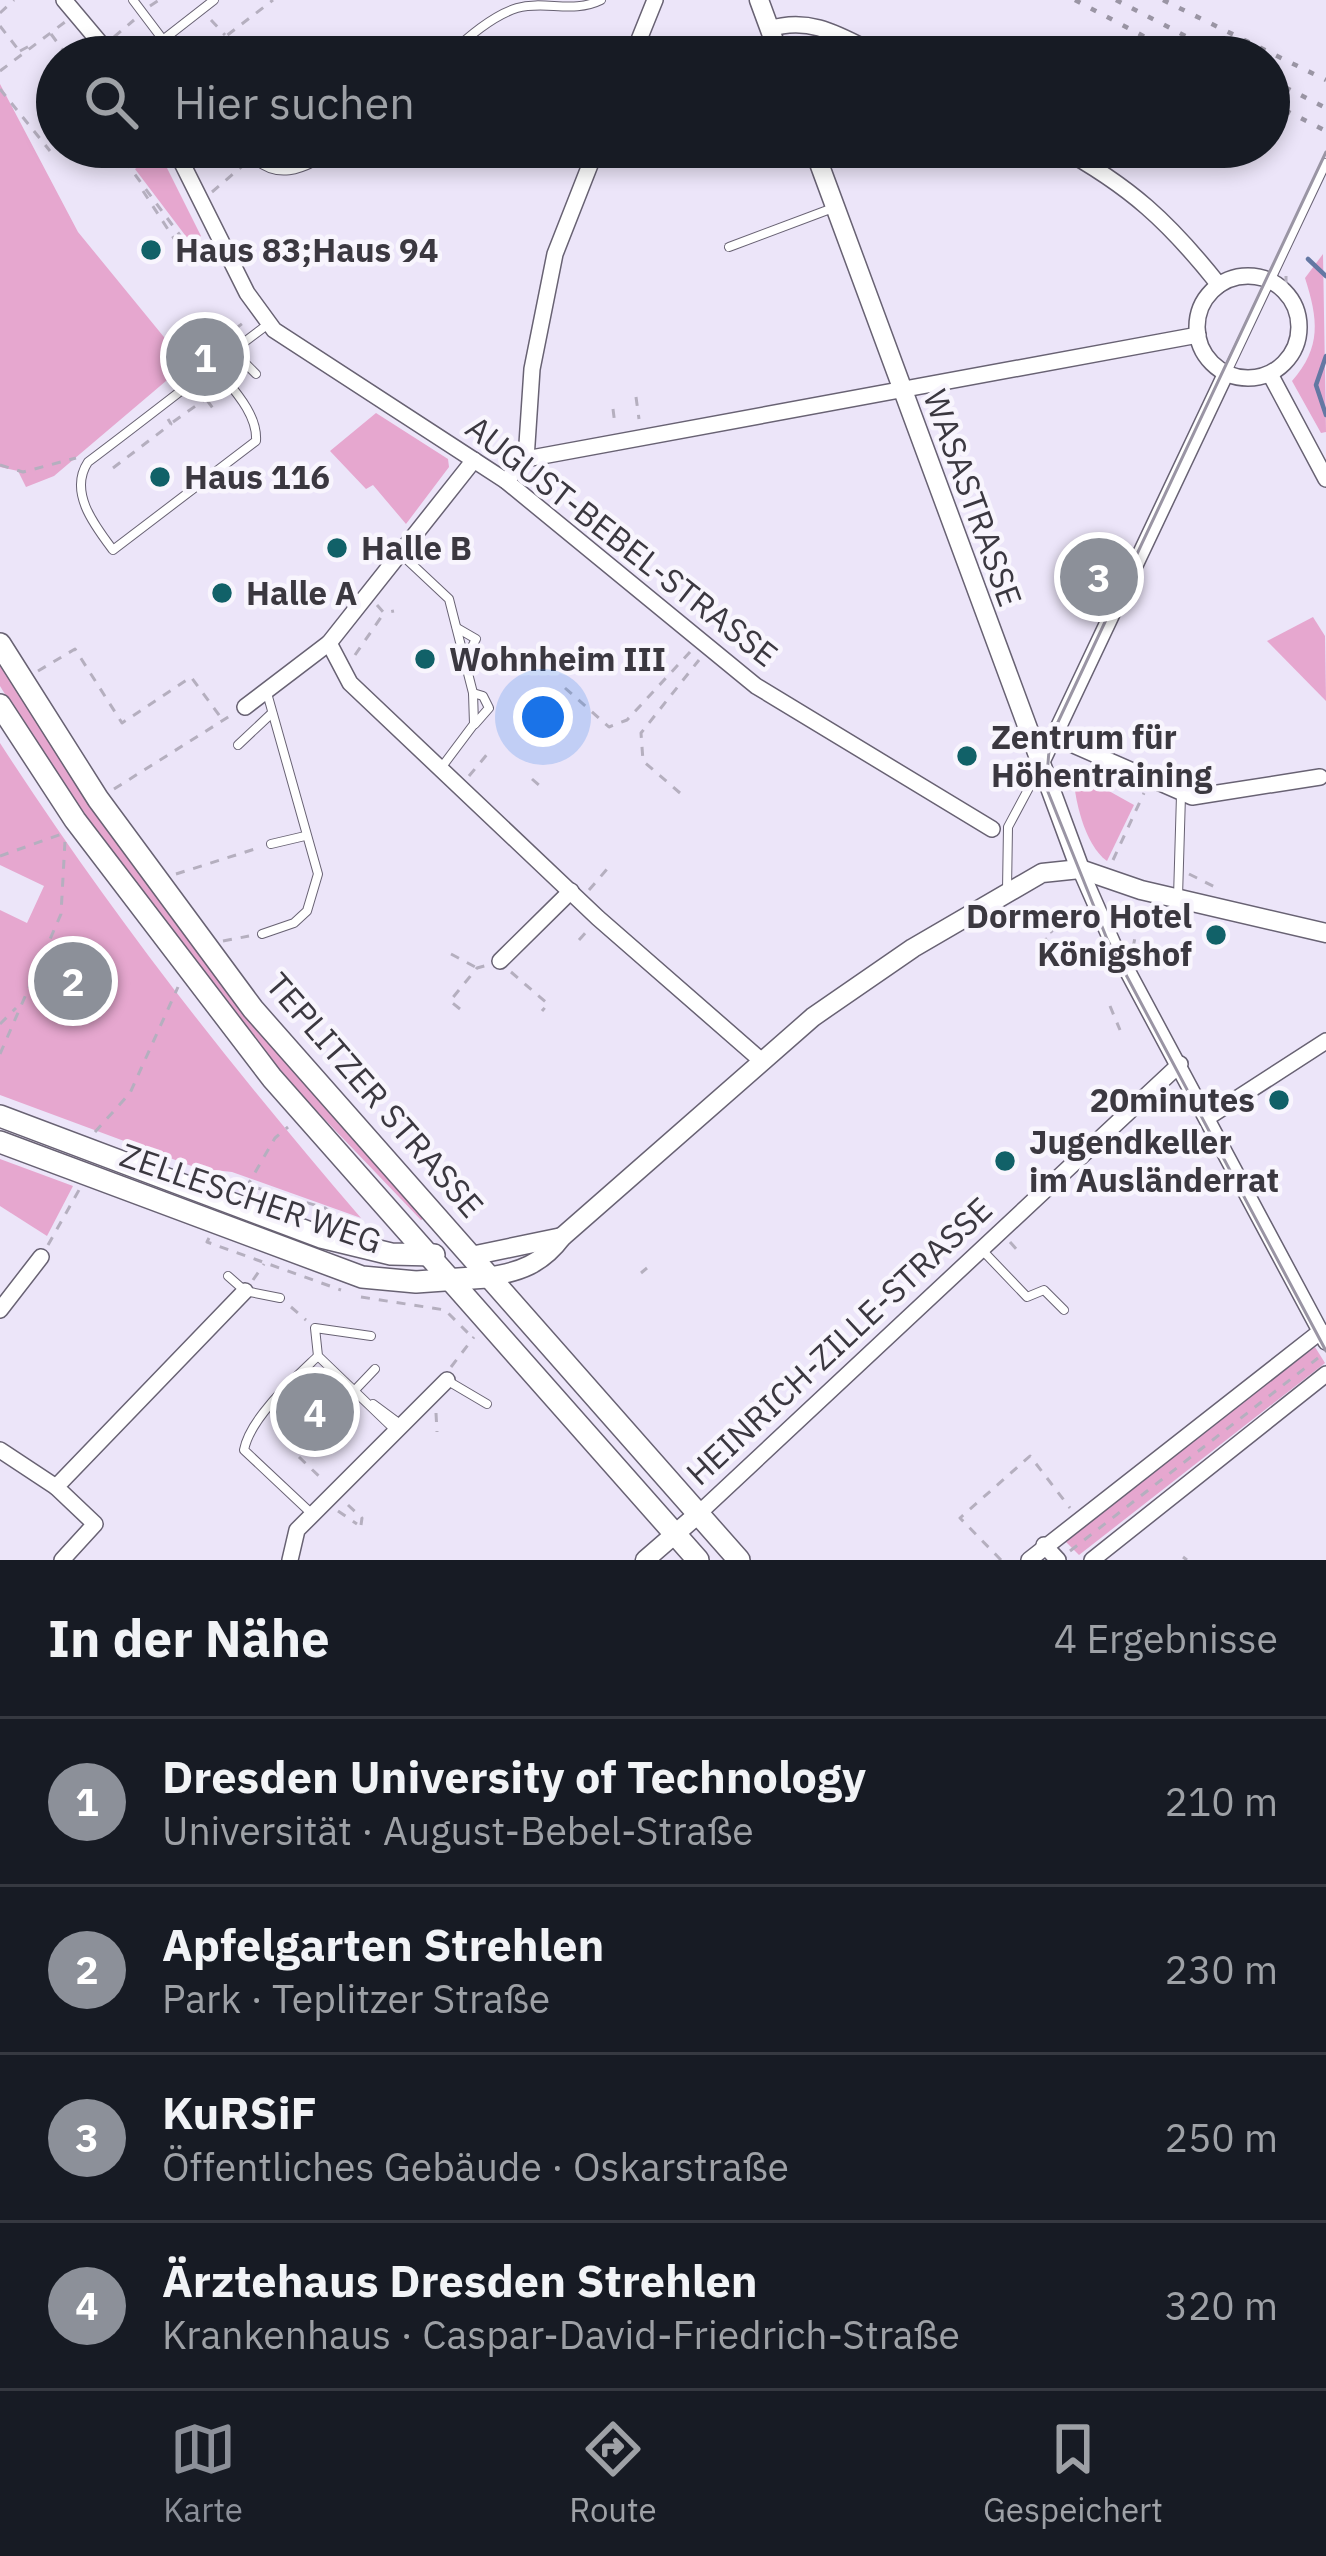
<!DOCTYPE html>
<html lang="de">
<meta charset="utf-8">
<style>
body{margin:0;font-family:"IBM Plex Sans",sans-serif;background:#20242c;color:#f1f3f6}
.you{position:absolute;left:543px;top:717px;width:42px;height:42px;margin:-30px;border:9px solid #fff;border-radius:50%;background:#1a73e8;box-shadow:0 0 0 18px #1a73e833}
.badge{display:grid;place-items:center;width:78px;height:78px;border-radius:50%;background:#8c9099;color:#fff;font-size:39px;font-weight:700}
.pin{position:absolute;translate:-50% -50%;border:6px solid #fff;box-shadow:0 3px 12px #0006}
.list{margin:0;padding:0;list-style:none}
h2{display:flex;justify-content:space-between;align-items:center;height:156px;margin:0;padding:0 48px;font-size:51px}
h2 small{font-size:39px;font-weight:400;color:#9ea1a6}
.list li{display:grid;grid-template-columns:78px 1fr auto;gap:36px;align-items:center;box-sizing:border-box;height:168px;padding:0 48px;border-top:3px solid #363941}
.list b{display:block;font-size:45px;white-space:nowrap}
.list p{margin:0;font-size:39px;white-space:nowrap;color:#9ea1a6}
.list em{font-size:39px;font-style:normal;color:#9ea1a6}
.icon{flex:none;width:66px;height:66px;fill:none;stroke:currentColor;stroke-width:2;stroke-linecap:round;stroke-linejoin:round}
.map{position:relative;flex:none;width:1326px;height:1560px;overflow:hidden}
.search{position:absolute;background:#171b24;box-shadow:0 6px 18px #0003;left:36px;right:36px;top:36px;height:132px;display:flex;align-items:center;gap:30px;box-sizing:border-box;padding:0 42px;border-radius:66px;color:#9ea1a6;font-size:45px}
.sheet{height:828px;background:#171b24}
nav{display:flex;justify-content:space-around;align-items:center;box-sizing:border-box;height:168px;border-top:3px solid #363941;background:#171b24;font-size:33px;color:#9ea1a6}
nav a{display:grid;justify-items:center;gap:6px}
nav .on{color:#8c9099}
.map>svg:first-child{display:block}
.green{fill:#e6a7cf}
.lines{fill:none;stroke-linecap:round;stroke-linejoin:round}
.stream{stroke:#6478a3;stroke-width:4.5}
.service-casing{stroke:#686273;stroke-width:10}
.minor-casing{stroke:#686273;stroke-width:18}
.tertiary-casing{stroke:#686273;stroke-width:21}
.secondary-casing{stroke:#686273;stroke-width:24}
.path{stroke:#b5afbf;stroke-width:3;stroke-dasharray:9 9;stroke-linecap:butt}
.service{stroke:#fff;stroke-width:8}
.minor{stroke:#fff;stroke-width:15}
.tertiary{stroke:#fff;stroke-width:18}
.secondary{stroke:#fff;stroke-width:21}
.tram{stroke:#9a95a4;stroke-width:3}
.rail{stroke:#9a95a4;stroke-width:4.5;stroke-dasharray:6 12;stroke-linecap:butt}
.poi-dot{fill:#116168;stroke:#f8f5fd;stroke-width:4.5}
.labels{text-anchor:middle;stroke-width:9;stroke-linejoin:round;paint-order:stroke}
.poi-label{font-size:33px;font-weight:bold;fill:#3b3840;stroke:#f8f5fd;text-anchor:start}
.street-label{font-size:33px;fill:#3b3840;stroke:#f8f5fd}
</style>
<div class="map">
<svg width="1326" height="1560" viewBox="0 0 1326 1560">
<rect width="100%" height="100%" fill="#ece5f9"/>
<g class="green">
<path d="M 0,84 L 78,232 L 186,364 L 54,476 L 26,487 L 18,471 L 0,467 Z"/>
<path d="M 159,152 L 201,236 L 191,243 L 135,169 Z"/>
<path d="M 1323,254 L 1326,432 L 1321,433 L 1292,381 C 1322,347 1318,319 1305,278 Z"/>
<path d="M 376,413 L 448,459 L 449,467 L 406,524 L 373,485 L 366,489 L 330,451 Z"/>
<path d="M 1313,617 L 1325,636 L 1326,701 L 1267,641 Z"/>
<path d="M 0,660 L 169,915 L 304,1083 L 427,1217 L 421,1220 L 288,1081 L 140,899 L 76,811 L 0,686 Z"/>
<path d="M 0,743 C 109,912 230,1066 361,1218 L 232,1172 L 197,1168 L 0,1095 L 0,910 L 27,923 L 44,886 L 0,865 Z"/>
<path d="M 1073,771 L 1134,805 L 1107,861 C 1084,845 1074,797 1073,771 Z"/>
<path d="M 0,1159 L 73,1186 L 47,1236 L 0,1206 Z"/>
<path d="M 1315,1347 L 1325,1363 L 1079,1555 L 1063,1539 Z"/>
</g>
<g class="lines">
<g class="stream">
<path d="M 1308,259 L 1326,276"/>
<path d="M 1326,356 L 1316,385 L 1326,415"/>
</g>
<g class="service-casing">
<g id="service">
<path d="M 133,0 L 176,57"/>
<path d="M 141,57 L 214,0"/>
<path d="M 446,57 C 465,40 491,16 517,8 C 545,0 573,14 601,0"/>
<path d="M 244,147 C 273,186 304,170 338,147"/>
<path d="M 729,247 L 833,208"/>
<path d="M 233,351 L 256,374"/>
<path d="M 214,365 C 231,387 258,413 256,441 L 113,550 C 95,526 68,492 88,462 C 148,417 207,370 267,325"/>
<path d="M 1227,372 L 1326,163"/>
<path d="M 401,554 L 449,599 L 473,693 L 474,724 L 441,768"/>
<path d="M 457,628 L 476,639 L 464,662"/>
<path d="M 473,693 L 483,696 L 489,708 L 475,724"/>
<path d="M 238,745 L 272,713"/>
<path d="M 271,844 L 305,836"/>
<path d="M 1007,890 L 1008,827 L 1039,769"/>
<path d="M 1178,897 L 1181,795"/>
<path d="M 262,934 L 294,923 L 307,911 L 318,874 L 267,693"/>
<path d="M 983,1251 L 1027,1297 L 1044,1290 L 1064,1310"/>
<path d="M 228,1276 L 245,1291 L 280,1298"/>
<path d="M 371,1336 L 315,1328 L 318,1356 L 394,1429"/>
<path d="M 448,1381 L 487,1404"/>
<path d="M 355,1390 L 375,1369"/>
<path d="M 373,1404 L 400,1424"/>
<path d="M 311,1513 L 244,1450 C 250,1418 294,1379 318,1356"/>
</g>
</g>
<g class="minor-casing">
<g id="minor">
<path d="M 64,0 L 112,57"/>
<path d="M 769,29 C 813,15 844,38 883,57"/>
<path d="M 632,57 L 655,0"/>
<path d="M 174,147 L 247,293 L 274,330 L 506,481 L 756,686 L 992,829"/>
<path d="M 1058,147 C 1130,186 1169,222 1219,285"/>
<circle cx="1248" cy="327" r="51"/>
<path d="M 1270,374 L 1326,479"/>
<path d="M 526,459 L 532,369 L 555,254 L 597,147"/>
<path d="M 506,481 L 526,459 L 1198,335"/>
<path d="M 329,643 L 350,683 L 598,918 L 763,1062"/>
<path d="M 245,707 L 329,643 L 474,460"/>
<path d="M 1055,737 L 1192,797 L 1320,777"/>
<path d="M 1040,766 L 1226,373"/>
<path d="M 1080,869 L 1113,944 L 1326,1342"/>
<path d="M 500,961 L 571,891"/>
<path d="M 1210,1116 L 1326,1041"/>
<path d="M 0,1310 L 41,1257"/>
<path d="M 0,1450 L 56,1487"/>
<path d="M 697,1515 L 1180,1064"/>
<path d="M 1044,1545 L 1058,1560"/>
<path d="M 62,1560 L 95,1524 L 56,1487 L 245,1291"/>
<path d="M 290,1560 L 297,1530 L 447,1380"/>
<path d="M 1029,1560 L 1321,1331"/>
<path d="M 1092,1560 L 1326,1374"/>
</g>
</g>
<g class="tertiary-casing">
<g id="tertiary">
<path d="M 759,0 L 780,57"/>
<path d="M 813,147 L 1080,869"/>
<path d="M 471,1256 L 562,1237"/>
<path d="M 487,1277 C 520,1272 542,1264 562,1237 L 813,1017 L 913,948 L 1042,873 L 1080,869 L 1141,890 L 1326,933"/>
<path d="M 645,1560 L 697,1515"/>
</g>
</g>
<g class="secondary-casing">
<g id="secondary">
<path d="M 0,644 L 98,799 L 253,1009 L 739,1560"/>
<path d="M 0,705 L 75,820 L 272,1078 L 698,1560"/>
<path d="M 0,1116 L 321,1237 L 391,1254 L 434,1255"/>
<path d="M 0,1142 L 362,1277 L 416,1282 L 487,1277"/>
</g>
</g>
<g class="path">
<path d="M 150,6 L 159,0"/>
<path d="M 0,13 L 14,0"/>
<path d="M 211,20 L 225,35"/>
<path d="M 0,26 L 21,53"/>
<path d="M 51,34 L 68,57"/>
<path d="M 114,37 L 134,20"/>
<path d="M 20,51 L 35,43"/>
<path d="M 199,57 L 273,0"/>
<path d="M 0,71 L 65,22"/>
<path d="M 0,89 L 50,151"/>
<path d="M 138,147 L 125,161 L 193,253 L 200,257 L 209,252"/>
<path d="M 143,191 L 186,257"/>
<path d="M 212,192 L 246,163"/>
<path d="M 1286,276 L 1286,292"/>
<path d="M 207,344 L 210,348 L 247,320"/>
<path d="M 213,384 L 206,399 L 215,411"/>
<path d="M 636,397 L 639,419"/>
<path d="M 613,409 L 615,425"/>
<path d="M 173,422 L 204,400"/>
<path d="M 0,465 L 23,472 L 76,458"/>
<path d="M 113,468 L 171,424 L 168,419"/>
<path d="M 1057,567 L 1067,552"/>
<path d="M 1102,586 L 1104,571"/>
<path d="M 377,605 L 384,613 L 394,611"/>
<path d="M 355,655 L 384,613"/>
<path d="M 38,671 L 75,649 L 122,723 L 191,677 L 222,719"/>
<path d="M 565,688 L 609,727 L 627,720 L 690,652"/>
<path d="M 469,776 L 489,752"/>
<path d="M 532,779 L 541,787"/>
<path d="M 114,789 L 233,714"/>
<path d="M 680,793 L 643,761 L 641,733 L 699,660"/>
<path d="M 0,856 L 62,834"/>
<path d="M 1113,860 L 1144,793"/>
<path d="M 176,874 L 258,848"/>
<path d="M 1189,874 L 1215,887"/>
<path d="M 589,890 L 608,868"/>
<path d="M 1048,926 L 1052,931 L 1044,937 L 1051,946 L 1072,939"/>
<path d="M 579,940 L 589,929"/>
<path d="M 223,941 L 249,936"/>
<path d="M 1133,948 L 1140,910"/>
<path d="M 451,954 L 477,968"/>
<path d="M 511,972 L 548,1004 L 542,1011"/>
<path d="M 1110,1006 L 1120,1030"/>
<path d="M 460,1009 L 450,1001 L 477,968 L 488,965"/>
<path d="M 0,1024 L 16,1008"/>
<path d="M 0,1054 L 61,914 L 65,841"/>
<path d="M 95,1132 L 130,1093 L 178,987"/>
<path d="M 203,1172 L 325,1208 L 350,1225"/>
<path d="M 246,1188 L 275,1138 L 288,1127"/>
<path d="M 209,1238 L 207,1242 L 341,1290"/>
<path d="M 1010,1242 L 1019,1252"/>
<path d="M 48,1245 L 79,1190"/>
<path d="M 641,1273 L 647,1268"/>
<path d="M 253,1280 L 264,1264"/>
<path d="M 361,1297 L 445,1310 L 472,1337"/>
<path d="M 291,1307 L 306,1320"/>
<path d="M 451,1367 L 474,1337"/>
<path d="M 288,1404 L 306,1385"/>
<path d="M 436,1413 L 437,1432"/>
<path d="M 738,1418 L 745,1426"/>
<path d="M 299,1457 L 324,1481"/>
<path d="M 348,1505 L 362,1518 L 361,1525"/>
<path d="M 338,1511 L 357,1524"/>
<path d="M 1070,1551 L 1318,1358"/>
<path d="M 1183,1557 L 1187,1560"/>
<path d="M 1001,1560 L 960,1518 L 1030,1456 L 1070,1508"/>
</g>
<use href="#service" class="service"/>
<use href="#minor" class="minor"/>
<use href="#tertiary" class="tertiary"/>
<use href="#secondary" class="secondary"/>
<path class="tram" d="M 1326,152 L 1050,739 L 1046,787 L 1107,939 L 1326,1351"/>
<g class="rail">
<path d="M 1075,0 L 1183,57"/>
<path d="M 1116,0 L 1226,57"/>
<path d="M 1163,0 L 1326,80"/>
<path d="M 1269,79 L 1326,108"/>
<path d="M 1269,102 L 1326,131"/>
</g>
</g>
<g class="poi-dot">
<circle cx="151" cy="250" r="12"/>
<circle cx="160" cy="477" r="12"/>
<circle cx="337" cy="548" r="12"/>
<circle cx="222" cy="593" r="12"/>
<circle cx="425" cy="659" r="12"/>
<circle cx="967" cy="756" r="12"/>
<circle cx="1216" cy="935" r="12"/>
<circle cx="1279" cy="1100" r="12"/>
<circle cx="1005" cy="1161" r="12"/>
</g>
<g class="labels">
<g class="poi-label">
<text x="175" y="262">Haus 83;Haus 94</text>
<text x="184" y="489">Haus 116</text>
<text x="361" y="560">Halle B</text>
<text x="246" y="605">Halle A</text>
<text x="449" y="671">Wohnheim III</text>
<text x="991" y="749">Zentrum für<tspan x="991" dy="38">Höhentraining</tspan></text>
<text x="1192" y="928" text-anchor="end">Dormero Hotel<tspan x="1192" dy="38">Königshof</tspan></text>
<text x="1255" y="1112" text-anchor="end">20minutes</text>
<text x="1029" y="1154">Jugendkeller<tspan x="1029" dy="38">im Ausländerrat</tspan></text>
</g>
<g class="street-label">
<text transform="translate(973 498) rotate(70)" y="12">WASASTRASSE</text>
<text transform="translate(622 541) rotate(38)" y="12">AUGUST-BEBEL-STRASSE</text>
<text transform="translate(375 1095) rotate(49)" y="12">TEPLITZER STRASSE</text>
<text transform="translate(251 1198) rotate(19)" y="12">ZELLESCHER WEG</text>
<text transform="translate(839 1341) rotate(-43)" y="12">HEINRICH-ZILLE-STRASSE</text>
</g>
</g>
</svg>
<div class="you"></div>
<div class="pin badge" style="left:205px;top:357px">1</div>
<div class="pin badge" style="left:73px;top:981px">2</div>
<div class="pin badge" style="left:1099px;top:577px">3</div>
<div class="pin badge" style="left:315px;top:1412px">4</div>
<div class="search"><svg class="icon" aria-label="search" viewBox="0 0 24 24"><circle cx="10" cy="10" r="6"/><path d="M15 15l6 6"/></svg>Hier suchen</div>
</div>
<section class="sheet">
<h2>In der Nähe<small>4 Ergebnisse</small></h2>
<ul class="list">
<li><span class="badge">1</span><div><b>Dresden University of Technology</b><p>Universität · August-Bebel-Straße</p></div><em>210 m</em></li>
<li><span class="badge">2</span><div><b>Apfelgarten Strehlen</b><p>Park · Teplitzer Straße</p></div><em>230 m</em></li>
<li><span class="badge">3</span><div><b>KuRSiF</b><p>Öffentliches Gebäude · Oskarstraße</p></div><em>250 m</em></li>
<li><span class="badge">4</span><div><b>Ärztehaus Dresden Strehlen</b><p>Krankenhaus · Caspar-David-Friedrich-Straße</p></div><em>320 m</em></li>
</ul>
</section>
<nav>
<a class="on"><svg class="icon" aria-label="map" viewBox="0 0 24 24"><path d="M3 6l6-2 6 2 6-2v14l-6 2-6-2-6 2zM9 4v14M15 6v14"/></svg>Karte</a>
<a><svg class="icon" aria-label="directions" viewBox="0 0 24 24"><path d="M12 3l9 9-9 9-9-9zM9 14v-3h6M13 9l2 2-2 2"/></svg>Route</a>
<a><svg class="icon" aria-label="saved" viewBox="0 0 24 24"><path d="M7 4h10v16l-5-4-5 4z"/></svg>Gespeichert</a>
</nav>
